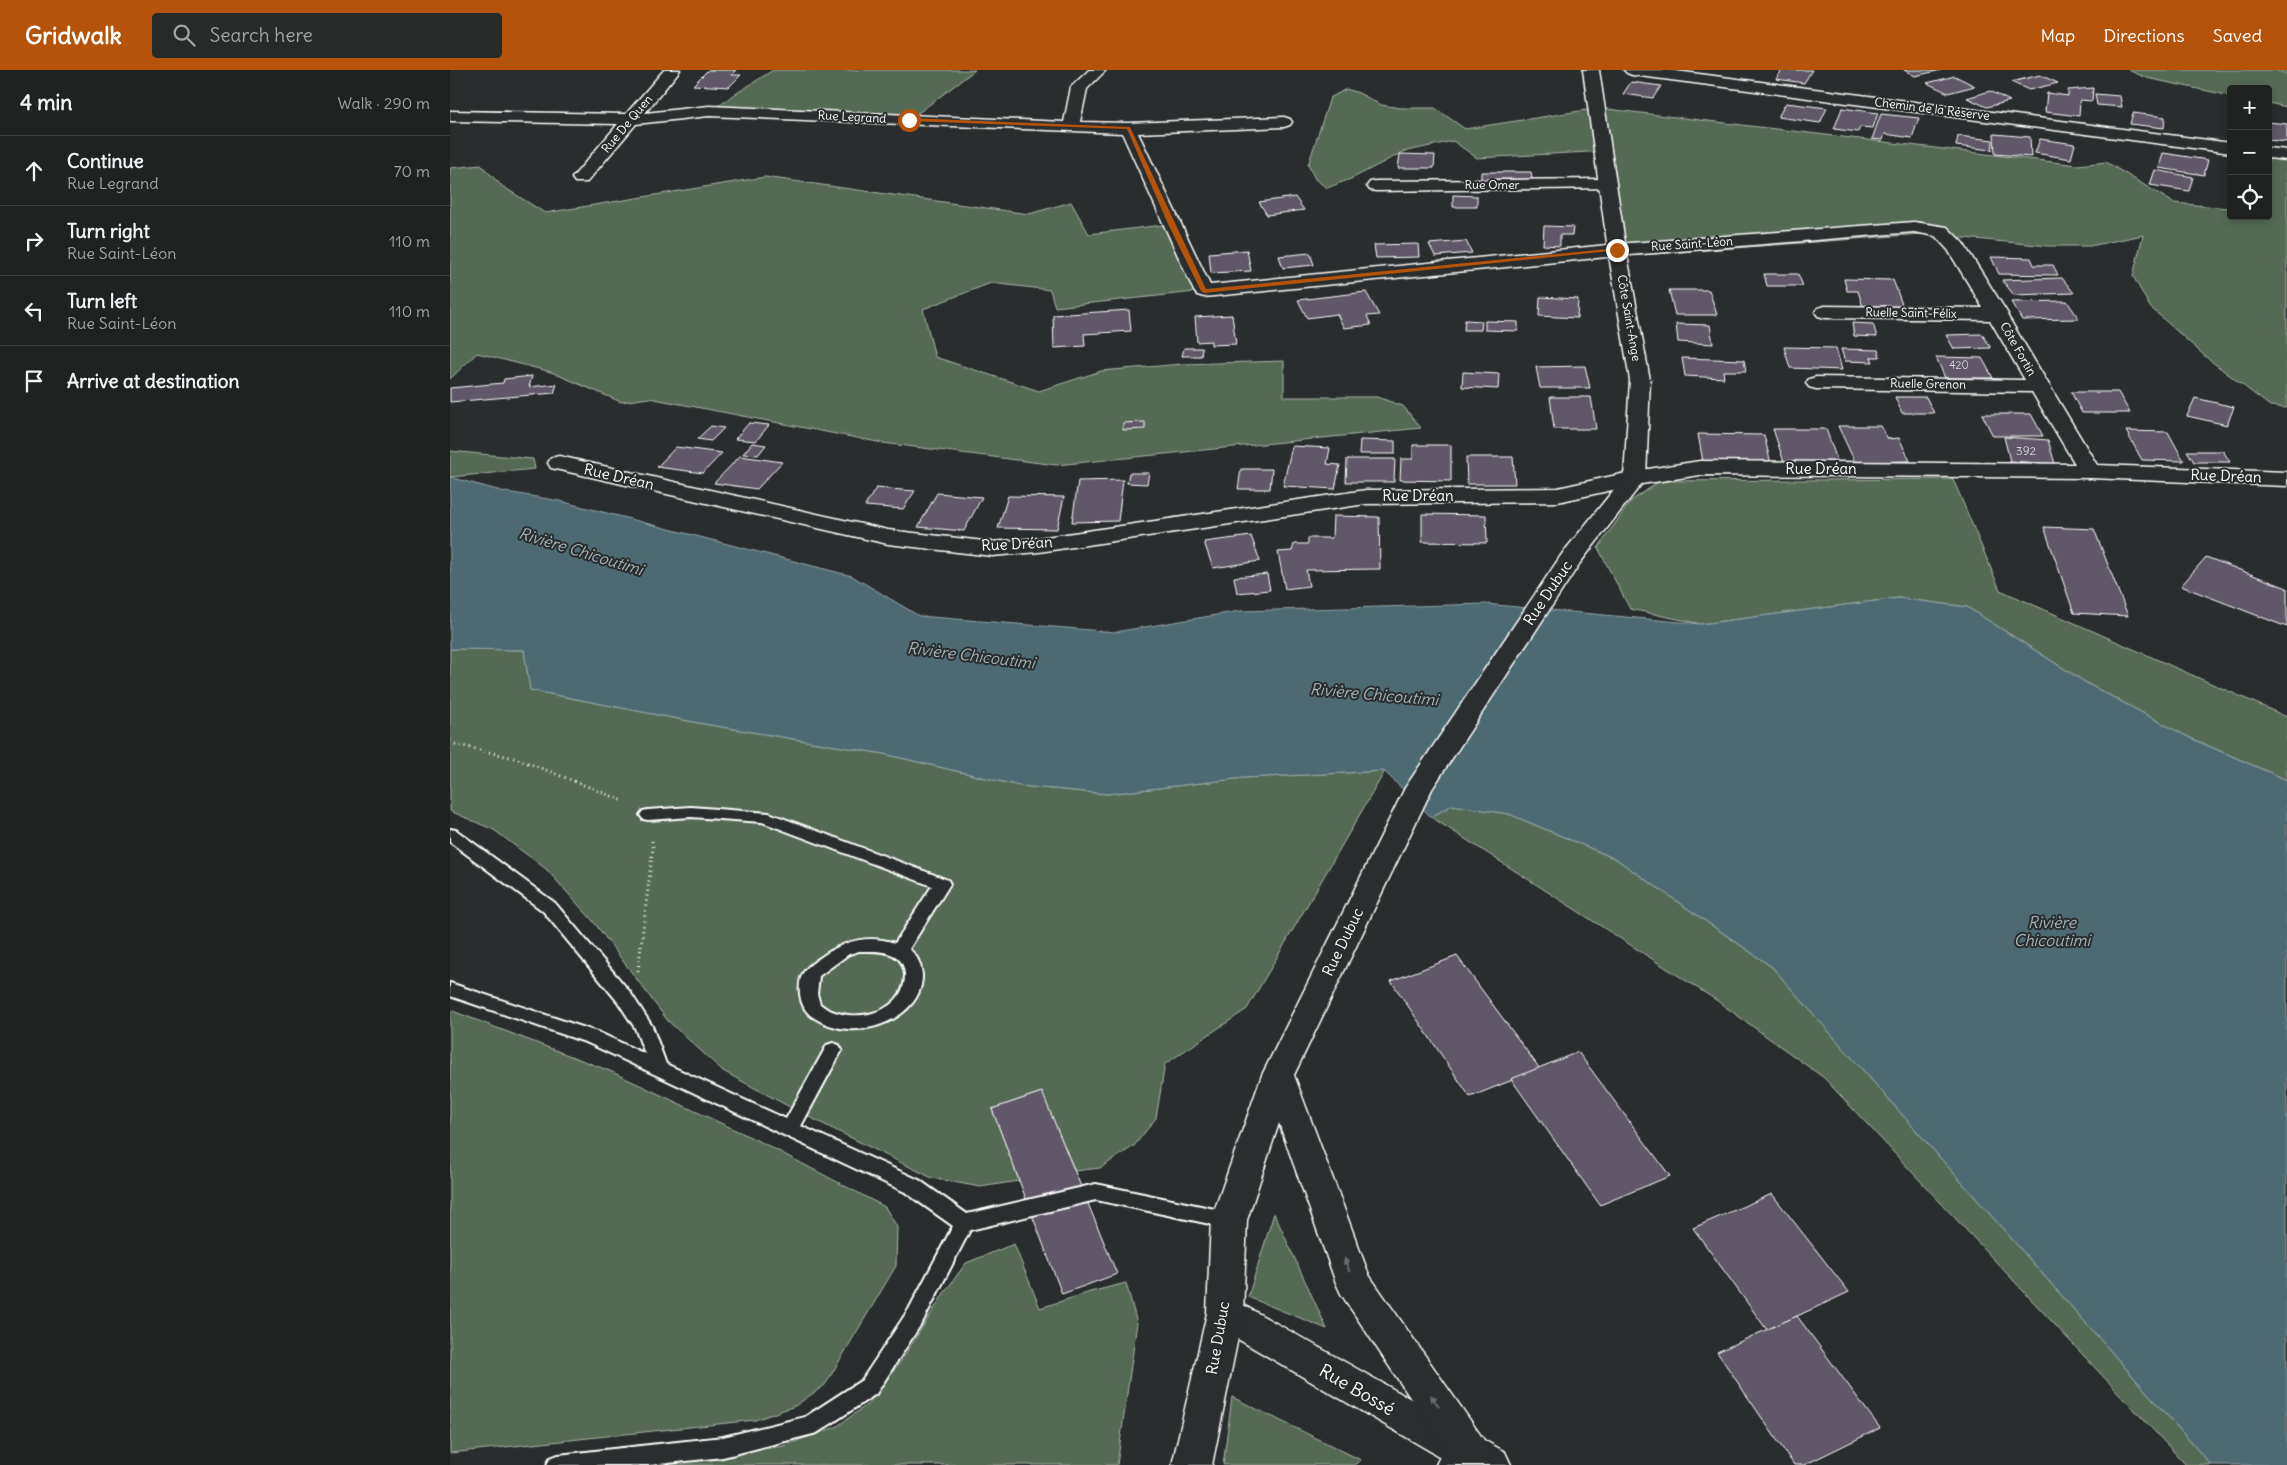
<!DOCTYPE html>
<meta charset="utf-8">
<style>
body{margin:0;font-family:Delius,sans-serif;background:#282a2a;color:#f1f3f6}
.controls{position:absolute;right:15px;top:15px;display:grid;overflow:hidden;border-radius:5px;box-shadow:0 2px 8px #0003}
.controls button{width:45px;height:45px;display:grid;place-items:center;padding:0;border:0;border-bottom:1px solid #3d3f40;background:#202222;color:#f1f3f6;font:25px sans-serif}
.stop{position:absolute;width:15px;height:15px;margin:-11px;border:4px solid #b45309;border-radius:50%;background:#fff}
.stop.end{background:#b45309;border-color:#fff;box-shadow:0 1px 5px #0008}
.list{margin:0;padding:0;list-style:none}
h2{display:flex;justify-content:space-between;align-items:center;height:65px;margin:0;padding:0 20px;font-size:21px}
h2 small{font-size:16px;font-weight:400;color:#a2a4a5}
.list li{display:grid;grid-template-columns:32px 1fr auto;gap:15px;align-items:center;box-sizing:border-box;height:70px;padding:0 20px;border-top:1px solid #3d3f40}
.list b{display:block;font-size:19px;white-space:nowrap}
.list p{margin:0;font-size:16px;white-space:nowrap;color:#a2a4a5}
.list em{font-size:16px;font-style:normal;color:#a2a4a5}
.icon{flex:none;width:28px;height:28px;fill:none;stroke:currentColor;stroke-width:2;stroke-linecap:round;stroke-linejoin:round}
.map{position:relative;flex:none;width:1837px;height:1395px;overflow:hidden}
header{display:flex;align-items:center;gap:30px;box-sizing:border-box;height:70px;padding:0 25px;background:#b45309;color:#fff}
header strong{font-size:24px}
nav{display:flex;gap:28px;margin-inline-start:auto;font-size:18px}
.search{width:350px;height:45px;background:#282a2a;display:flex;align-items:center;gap:12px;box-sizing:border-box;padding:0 18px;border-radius:5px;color:#a2a4a5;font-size:19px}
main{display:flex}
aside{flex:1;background:#202222}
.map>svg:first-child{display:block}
.green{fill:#556a54;stroke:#aab4aa}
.water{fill:#4e6a72;stroke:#95a6aa}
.building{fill:#615869;stroke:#fff}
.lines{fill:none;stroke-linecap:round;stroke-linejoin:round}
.service-casing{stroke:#fff;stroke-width:4}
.minor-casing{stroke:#fff;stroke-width:3}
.tertiary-casing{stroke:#fff;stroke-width:3}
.path-far1{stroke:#fff;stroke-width:2;stroke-dasharray:0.5 2.5;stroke-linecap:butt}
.path{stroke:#fff;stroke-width:3;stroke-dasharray:1 4;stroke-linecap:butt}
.service{fill:#2a2d2e;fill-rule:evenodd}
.minor{fill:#2a2d2e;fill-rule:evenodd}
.tertiary{fill:#2a2d2e;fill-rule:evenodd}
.oneway{fill:#6a6c6d}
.route{fill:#b45309}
.labels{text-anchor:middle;stroke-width:4;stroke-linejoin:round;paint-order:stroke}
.far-number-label{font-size:11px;fill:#d8d5da}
.far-street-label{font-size:12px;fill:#fff;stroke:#2a2d2e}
.number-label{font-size:12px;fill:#d8d5da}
.street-label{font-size:15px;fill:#fff;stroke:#2a2d2e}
.water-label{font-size:16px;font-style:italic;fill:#a6b4b8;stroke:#2a2d2e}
.near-street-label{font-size:18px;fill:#fff;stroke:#2a2d2e}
</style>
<header>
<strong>Gridwalk</strong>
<div class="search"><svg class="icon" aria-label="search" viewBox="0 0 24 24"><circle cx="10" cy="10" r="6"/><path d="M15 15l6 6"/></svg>Search here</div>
<nav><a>Map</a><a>Directions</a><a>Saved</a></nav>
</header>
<main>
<aside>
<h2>4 min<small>Walk · 290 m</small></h2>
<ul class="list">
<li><svg class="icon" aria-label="ahead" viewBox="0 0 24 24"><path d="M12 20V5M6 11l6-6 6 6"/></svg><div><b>Continue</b><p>Rue Legrand</p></div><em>70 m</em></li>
<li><svg class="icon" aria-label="right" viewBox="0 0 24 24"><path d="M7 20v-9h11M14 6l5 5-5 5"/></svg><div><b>Turn right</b><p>Rue Saint-Léon</p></div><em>110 m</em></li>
<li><svg class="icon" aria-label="left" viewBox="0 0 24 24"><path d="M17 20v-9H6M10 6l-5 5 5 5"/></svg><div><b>Turn left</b><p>Rue Saint-Léon</p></div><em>110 m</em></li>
<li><svg class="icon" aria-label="arrive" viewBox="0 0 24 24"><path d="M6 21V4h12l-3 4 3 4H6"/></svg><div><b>Arrive at destination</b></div></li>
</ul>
</aside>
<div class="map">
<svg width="1837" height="1395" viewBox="0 0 1837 1395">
<rect width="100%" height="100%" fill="#2a2d2e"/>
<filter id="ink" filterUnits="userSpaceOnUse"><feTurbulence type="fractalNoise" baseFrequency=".02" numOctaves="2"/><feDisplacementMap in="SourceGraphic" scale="10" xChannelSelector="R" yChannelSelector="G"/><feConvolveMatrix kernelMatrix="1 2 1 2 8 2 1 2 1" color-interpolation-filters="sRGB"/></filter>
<g filter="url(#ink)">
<g class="green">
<path d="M 323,0 L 525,0 L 459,50 L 259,41 Z"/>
<path d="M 1678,0 L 1837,0 L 1837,37 L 1818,33 L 1818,19 L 1781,19 L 1781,26 L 1697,8 Z"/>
<path d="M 896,19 L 909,23 L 931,35 L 951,38 L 985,38 L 1015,59 L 1149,38 L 1628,95 L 1656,92 L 1724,133 L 1778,138 L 1781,123 L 1781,146 L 1818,146 L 1818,83 L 1837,85 L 1837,338 L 1820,336 L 1757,288 L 1700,237 L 1683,206 L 1693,165 L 1640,176 L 1598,176 L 1472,164 L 1178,186 L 1157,81 L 1027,88 L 1003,71 L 953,82 L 903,108 L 877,118 L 865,109 L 858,95 L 880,28 Z"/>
<path d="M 31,95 L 52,116 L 95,143 L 315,107 L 579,144 L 621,132 L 639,164 L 721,154 L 754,221 L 605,237 L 600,220 L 541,213 L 473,239 L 485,287 L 589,321 L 651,301 L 732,294 L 834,291 L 834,327 L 927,327 L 953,336 L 971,358 L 606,395 L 433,373 L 199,328 L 171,332 L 101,302 L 27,283 L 0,309 L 0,98 Z"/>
<path d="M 0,381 L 83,389 L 85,399 L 0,407 Z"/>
<path d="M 1503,409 L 1550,520 L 1837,647 L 1837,710 L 1740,668 L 1638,614 L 1517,537 L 1448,528 L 1251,554 L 1180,539 L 1148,478 L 1181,431 L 1210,411 Z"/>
<path d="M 0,579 L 74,580 L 80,620 L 254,654 L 434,684 L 570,716 L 657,724 L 794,708 L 935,701 L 797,939 L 715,994 L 706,1048 L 684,1076 L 650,1098 L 625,1101 L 591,1022 L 542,1039 L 569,1111 L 530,1117 L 482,1108 L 351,1043 L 273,1001 L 218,951 L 143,851 L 96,799 L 44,760 L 0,741 Z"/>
<path d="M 1002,735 L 1059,744 L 1166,789 L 1322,897 L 1761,1395 L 1736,1395 L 1374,1008 L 1266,930 L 981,747 Z"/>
<path d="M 0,940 L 160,1001 L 313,1073 L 435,1137 L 447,1157 L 446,1196 L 375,1315 L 345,1336 L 305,1350 L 0,1383 Z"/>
<path d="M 824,1143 L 877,1259 L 798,1227 Z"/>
<path d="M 564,1174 L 590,1238 L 640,1222 L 676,1213 L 687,1253 L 667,1395 L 208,1395 L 333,1376 L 386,1357 L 418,1334 L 451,1291 L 494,1223 L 516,1193 Z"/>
<path d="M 782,1327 L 911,1390 L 904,1395 L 773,1395 Z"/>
</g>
<path class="water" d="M 0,407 L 51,421 L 110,431 L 402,506 L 469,546 L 665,562 L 790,541 L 1035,534 L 1251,554 L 1448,528 L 1517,537 L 1638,614 L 1740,668 L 1837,710 L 1837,1395 L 1761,1395 L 1322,897 L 1166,789 L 1059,744 L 1002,735 L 981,747 L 934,701 L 794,708 L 657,724 L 570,716 L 434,684 L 254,654 L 80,620 L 74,580 L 0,579 Z"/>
<g class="building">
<path d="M 258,0 L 286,0 L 281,5 L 291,5 L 279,17 L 243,15 Z"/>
<path d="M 1332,0 L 1362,0 L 1354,13 L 1326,9 Z"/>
<path d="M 1454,0 L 1491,0 L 1465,6 Z"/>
<path d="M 1590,5 L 1608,13 L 1579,20 L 1561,12 Z"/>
<path d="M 1505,6 L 1525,16 L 1498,23 L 1477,13 Z"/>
<path d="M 1181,12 L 1211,16 L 1203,28 L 1173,24 Z"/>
<path d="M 1643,18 L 1642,31 L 1630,30 L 1629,46 L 1595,42 L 1597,23 L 1618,26 L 1618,20 Z"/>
<path d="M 1540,21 L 1560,31 L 1537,37 L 1517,28 Z"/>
<path d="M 1645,24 L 1670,26 L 1672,37 L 1647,35 Z"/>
<path d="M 1336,33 L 1377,38 L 1370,53 L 1328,47 Z"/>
<path d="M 1392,38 L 1428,43 L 1423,58 L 1410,57 L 1408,62 L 1384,59 Z"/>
<path d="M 1683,43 L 1715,47 L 1714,58 L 1680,54 Z"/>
<path d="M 1431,44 L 1469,48 L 1462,68 L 1435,64 L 1433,70 L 1422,69 Z"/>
<path d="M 1818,52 L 1837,54 L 1837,72 L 1818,70 Z"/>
<path d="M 1544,64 L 1580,67 L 1581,87 L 1545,84 Z"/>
<path d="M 1508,66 L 1543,70 L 1542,80 L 1506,76 Z"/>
<path d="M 1590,69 L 1625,74 L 1621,89 L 1585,83 Z"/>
<path d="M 1713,83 L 1758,90 L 1754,105 L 1709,98 Z"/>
<path d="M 950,84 L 985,85 L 984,98 L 948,98 Z"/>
<path d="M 1705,100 L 1743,107 L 1739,121 L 1700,115 Z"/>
<path d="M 1031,102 L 1081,102 L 1083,114 L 1031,114 Z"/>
<path d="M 1003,125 L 1027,126 L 1027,137 L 1003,137 Z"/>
<path d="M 845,127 L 854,140 L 817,145 L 809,132 Z"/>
<path d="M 1094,156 L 1123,157 L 1122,165 L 1110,165 L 1110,176 L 1093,175 Z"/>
<path d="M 1016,171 L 1022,183 L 985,186 L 979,174 Z"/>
<path d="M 968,174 L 969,187 L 926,188 L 924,175 Z"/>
<path d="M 797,180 L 801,201 L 761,203 L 759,183 Z"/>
<path d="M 860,183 L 864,195 L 833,198 L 829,186 Z"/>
<path d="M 1541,187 L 1581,188 L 1584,195 L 1603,195 L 1608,205 L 1549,204 Z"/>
<path d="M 1314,204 L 1348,204 L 1353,216 L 1317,216 Z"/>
<path d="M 1612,208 L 1624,223 L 1564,225 L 1552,210 Z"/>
<path d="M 1394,209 L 1443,210 L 1453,237 L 1413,237 L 1408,221 L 1397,221 Z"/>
<path d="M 1219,220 L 1259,220 L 1267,245 L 1225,245 Z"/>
<path d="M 916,222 L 929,245 L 917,246 L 921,255 L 894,258 L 887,244 L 857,248 L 848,230 Z"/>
<path d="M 1090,227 L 1128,229 L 1127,248 L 1089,246 Z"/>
<path d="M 1617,231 L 1629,249 L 1572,250 L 1561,232 Z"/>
<path d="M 679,240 L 681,261 L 634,264 L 635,276 L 604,278 L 603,245 Z"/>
<path d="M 782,245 L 786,274 L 761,275 L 761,271 L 747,272 L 745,247 Z"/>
<path d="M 1015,250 L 1032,251 L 1031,260 L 1014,260 Z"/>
<path d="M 1035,251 L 1068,252 L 1068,261 L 1035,260 Z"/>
<path d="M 1402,253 L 1423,254 L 1427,267 L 1404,266 Z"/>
<path d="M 1226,254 L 1260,255 L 1263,274 L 1228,272 Z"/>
<path d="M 1532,264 L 1541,278 L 1504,279 L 1496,265 Z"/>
<path d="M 1334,277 L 1386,278 L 1392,300 L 1340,298 Z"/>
<path d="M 734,278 L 752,278 L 751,286 L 732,286 Z"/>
<path d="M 1391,279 L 1428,280 L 1430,287 L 1421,287 L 1423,292 L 1395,291 Z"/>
<path d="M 1486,287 L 1532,288 L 1543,308 L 1495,308 Z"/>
<path d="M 1232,288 L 1294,290 L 1296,301 L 1273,301 L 1274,308 L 1235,306 Z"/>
<path d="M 1135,296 L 1140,318 L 1090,318 L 1086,297 Z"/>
<path d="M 1013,302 L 1049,304 L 1048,319 L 1012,317 Z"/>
<path d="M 82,306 L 79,317 L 107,314 L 104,323 L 0,332 L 0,318 L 53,313 L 54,309 Z"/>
<path d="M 1621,322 L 1668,322 L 1680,343 L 1632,343 Z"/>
<path d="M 1100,327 L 1141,327 L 1146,359 L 1104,359 Z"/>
<path d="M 1445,327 L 1476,327 L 1484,343 L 1452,343 Z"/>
<path d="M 1745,328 L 1784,337 L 1777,355 L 1737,346 Z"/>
<path d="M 1532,344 L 1581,344 L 1593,366 L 1543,366 Z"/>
<path d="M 695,352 L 695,359 L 673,360 L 673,353 Z"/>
<path d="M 299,353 L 319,355 L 306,371 L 285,369 Z"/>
<path d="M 261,356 L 274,358 L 261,371 L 247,369 Z"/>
<path d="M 1388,356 L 1431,356 L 1438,369 L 1449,368 L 1460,391 L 1405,392 Z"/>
<path d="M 1323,359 L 1376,359 L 1388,393 L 1334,392 Z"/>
<path d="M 1676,361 L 1718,362 L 1734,391 L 1692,390 Z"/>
<path d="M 1248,364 L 1314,365 L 1321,394 L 1253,392 Z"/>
<path d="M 1554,367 L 1598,370 L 1605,394 L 1560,391 Z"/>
<path d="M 910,370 L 945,371 L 945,384 L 909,384 Z"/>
<path d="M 302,373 L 316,375 L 308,385 L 293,384 Z"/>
<path d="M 963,375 L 1001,375 L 1001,411 L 950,410 L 951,389 L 963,389 Z"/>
<path d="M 842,376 L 880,378 L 877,394 L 890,395 L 885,419 L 833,416 Z"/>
<path d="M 226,377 L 272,383 L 253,403 L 207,397 Z"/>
<path d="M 1737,381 L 1773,381 L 1780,392 L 1744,392 Z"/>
<path d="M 290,386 L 332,392 L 307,419 L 264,413 Z"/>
<path d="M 1016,387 L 1063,387 L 1065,414 L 1017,414 Z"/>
<path d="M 897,389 L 945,389 L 944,412 L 896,412 Z"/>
<path d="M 791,399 L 822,399 L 820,419 L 788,419 Z"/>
<path d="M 679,403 L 699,403 L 697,414 L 677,413 Z"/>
<path d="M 673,410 L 668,451 L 622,452 L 628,411 Z"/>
<path d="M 426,418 L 465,421 L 453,439 L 415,436 Z"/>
<path d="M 487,423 L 532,427 L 514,461 L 468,457 Z"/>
<path d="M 558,426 L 614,427 L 607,459 L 548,458 Z"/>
<path d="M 972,444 L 1036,445 L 1037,473 L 972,472 Z"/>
<path d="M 883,446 L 929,447 L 930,499 L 856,500 L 859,516 L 835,519 L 828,482 L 842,481 L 844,474 L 858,474 L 858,468 L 882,468 Z"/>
<path d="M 1594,457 L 1644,459 L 1678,546 L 1624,543 Z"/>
<path d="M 801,466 L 810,491 L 763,498 L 754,472 Z"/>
<path d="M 1756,487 L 1837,518 L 1837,557 L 1731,516 Z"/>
<path d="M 817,504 L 820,520 L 787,523 L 784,507 Z"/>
<path d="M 1007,886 L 1090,999 L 1020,1027 L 941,911 Z"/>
<path d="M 1128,982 L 1220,1106 L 1150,1135 L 1061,1009 Z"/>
<path d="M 592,1022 L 667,1204 L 612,1224 L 542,1039 Z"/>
<path d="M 1322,1124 L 1399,1222 L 1317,1260 L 1243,1158 Z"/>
<path d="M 1347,1246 L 1430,1358 L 1354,1395 L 1344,1395 L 1267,1282 Z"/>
</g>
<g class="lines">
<g class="service-casing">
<g id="service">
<path d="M 241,737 L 319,743 L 498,810 L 500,814 L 459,879 C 467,885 471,894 472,905 C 473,940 430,962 398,959 C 385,958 374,954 363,947 C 355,942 351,933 350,924 C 348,904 355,898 370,888 C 393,871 417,864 445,873 L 482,816 L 312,752 L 241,747 L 198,750 L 193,749 L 190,745 L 193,741 L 198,740 ZM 409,881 C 420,881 434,880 443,885 C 451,889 454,895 455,904 C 456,946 397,956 370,934 L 367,924 L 369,906 L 399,884 Z"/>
<path d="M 0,759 L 6,760 L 105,833 L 180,922 L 202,956 L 216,994 L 336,1049 L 377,975 L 383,973 L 389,975 L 392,980 L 351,1056 L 469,1110 L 517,1144 L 646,1114 L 779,1142 L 786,1144 L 789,1150 L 786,1156 L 779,1158 L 646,1130 L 520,1160 L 473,1251 L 426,1324 L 367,1363 L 273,1387 L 200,1395 L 97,1395 L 100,1388 L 108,1385 L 273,1367 L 355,1347 L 412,1310 L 459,1239 L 503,1156 L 455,1122 L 138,973 L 0,926 L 0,913 L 150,963 L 195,984 L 185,958 L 168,932 L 93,841 L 0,772 Z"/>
</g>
</g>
<g class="minor-casing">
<g id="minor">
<path d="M 214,0 L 230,0 L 195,43 L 259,36 L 614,52 L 621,17 L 639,0 L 656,0 L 637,19 L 630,52 L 678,53 L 834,47 L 840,49 L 842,52 L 840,55 L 834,57 L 688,63 L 760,215 L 1167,174 L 1464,152 L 1497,157 L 1513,173 L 1558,244 L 1557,245 L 1647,395 L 1837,402 L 1837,416 L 1640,408 L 1250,405 L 1185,415 L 1108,432 L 916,434 L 589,482 L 542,486 L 438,474 L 101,398 L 98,393 L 101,388 L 109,386 L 438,460 L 542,472 L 589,468 L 916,420 L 1108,418 L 1185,401 L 1250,391 L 1625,394 L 1582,322 L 1366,319 L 1359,317 L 1356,313 L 1359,309 L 1366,307 L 1575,310 L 1540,250 L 1375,248 L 1368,246 L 1365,242 L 1368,238 L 1375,236 L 1533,238 L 1498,180 L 1485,166 L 1464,162 L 1167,186 L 754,227 L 747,225 L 744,221 L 672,63 L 259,46 L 186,54 L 137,112 L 125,112 L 122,108 L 168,54 L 0,51 L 0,41 L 176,44 Z"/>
<path d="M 1157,109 L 1163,110 L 1166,114 L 1163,118 L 926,121 L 920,120 L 917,116 L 920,112 L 926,111 Z"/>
<path d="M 775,1227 L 788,1232 L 1055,1382 L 1061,1395 L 1004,1395 L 762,1254 L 757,1243 L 762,1232 Z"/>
</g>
</g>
<g class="tertiary-casing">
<g id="tertiary">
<path d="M 1133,0 L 1149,0 L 1176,180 L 1200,310 L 1196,408 L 1130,493 L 982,719 L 844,1005 L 919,1205 L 1036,1373 L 1042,1386 L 1038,1395 L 986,1395 L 992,1382 L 995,1380 L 891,1224 L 886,1213 L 829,1053 L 797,1150 L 793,1243 L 762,1395 L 722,1395 L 757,1243 L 761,1150 L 812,1005 L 955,718 L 1112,484 L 1174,407 L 1180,310 L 1158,180 Z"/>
<path d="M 1174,0 L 1218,0 L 1781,73 L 1781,83 L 1182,5 L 1177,3 Z"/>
<path d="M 1818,78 L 1837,80 L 1837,90 L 1818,88 Z"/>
</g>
</g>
<path class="path-far1" d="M 1826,0 L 1837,4"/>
<g class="path">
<path d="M 0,673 L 68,689 L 174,731"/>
<path d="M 188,901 L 203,777 L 202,771"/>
</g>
<use href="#service" class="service"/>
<use href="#minor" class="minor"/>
<use href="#tertiary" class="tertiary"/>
</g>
<defs><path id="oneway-solid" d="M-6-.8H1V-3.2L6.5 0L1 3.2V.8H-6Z" transform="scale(1.25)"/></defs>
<g class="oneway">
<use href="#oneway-solid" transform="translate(897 1195) rotate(-110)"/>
<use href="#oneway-solid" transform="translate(985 1331) rotate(-124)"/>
</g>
</g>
<path class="route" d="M 459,48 L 680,57 L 756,219 L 1167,178 L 1170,180 L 754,223 L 751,221 L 718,154 L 677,59 L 458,51 Z"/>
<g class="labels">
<g class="far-number-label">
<text x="1509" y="299">420</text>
</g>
<g class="far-street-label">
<text transform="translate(1482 39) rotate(7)" y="4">Chemin de la Réserve</text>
<text transform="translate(402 47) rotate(3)" y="4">Rue Legrand</text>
<text transform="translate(177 54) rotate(-50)" y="4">Rue De Quen</text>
<text x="1042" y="119">Rue Omer</text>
<text transform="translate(1242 174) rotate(-4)" y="4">Rue Saint-Léon</text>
<text transform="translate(1461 243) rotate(1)" y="4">Ruelle Saint-Félix</text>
<text transform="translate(1179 248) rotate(80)" y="4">Côte Saint-Ange</text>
<text transform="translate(1568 279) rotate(60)" y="4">Côte Fortin</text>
<text transform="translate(1478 314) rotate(1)" y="4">Ruelle Grenon</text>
</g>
<g class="number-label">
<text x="1576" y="385">392</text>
</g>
<g class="street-label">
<text x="1371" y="404">Rue Dréan</text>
<text transform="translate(1776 406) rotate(2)" y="5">Rue Dréan</text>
<text transform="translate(169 407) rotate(13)" y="5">Rue Dréan</text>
<text x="968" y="431">Rue Dréan</text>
<text transform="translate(567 474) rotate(-3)" y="5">Rue Dréan</text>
<text transform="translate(1098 523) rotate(-56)" y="5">Rue Dubuc</text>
<text transform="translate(893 872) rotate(-64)" y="5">Rue Dubuc</text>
<text transform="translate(768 1268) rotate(-80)" y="5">Rue Dubuc</text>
</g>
<g class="water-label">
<text transform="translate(131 481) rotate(17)" y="6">Rivière Chicoutimi</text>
<text transform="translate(521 585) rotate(7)" y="6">Rivière Chicoutimi</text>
<text transform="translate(924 624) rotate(5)" y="6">Rivière Chicoutimi</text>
<text x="1602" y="858">Rivière<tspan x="1602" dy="18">Chicoutimi</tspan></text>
</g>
<g class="near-street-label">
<text transform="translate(907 1320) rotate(30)" y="6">Rue Bossé</text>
</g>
</g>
</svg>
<div class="controls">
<button>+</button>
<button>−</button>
<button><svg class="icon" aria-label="locate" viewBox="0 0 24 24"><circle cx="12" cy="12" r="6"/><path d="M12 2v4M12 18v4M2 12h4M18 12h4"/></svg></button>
</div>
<div class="stop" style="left:459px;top:50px"></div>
<div class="stop end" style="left:1167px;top:180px"></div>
</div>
</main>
